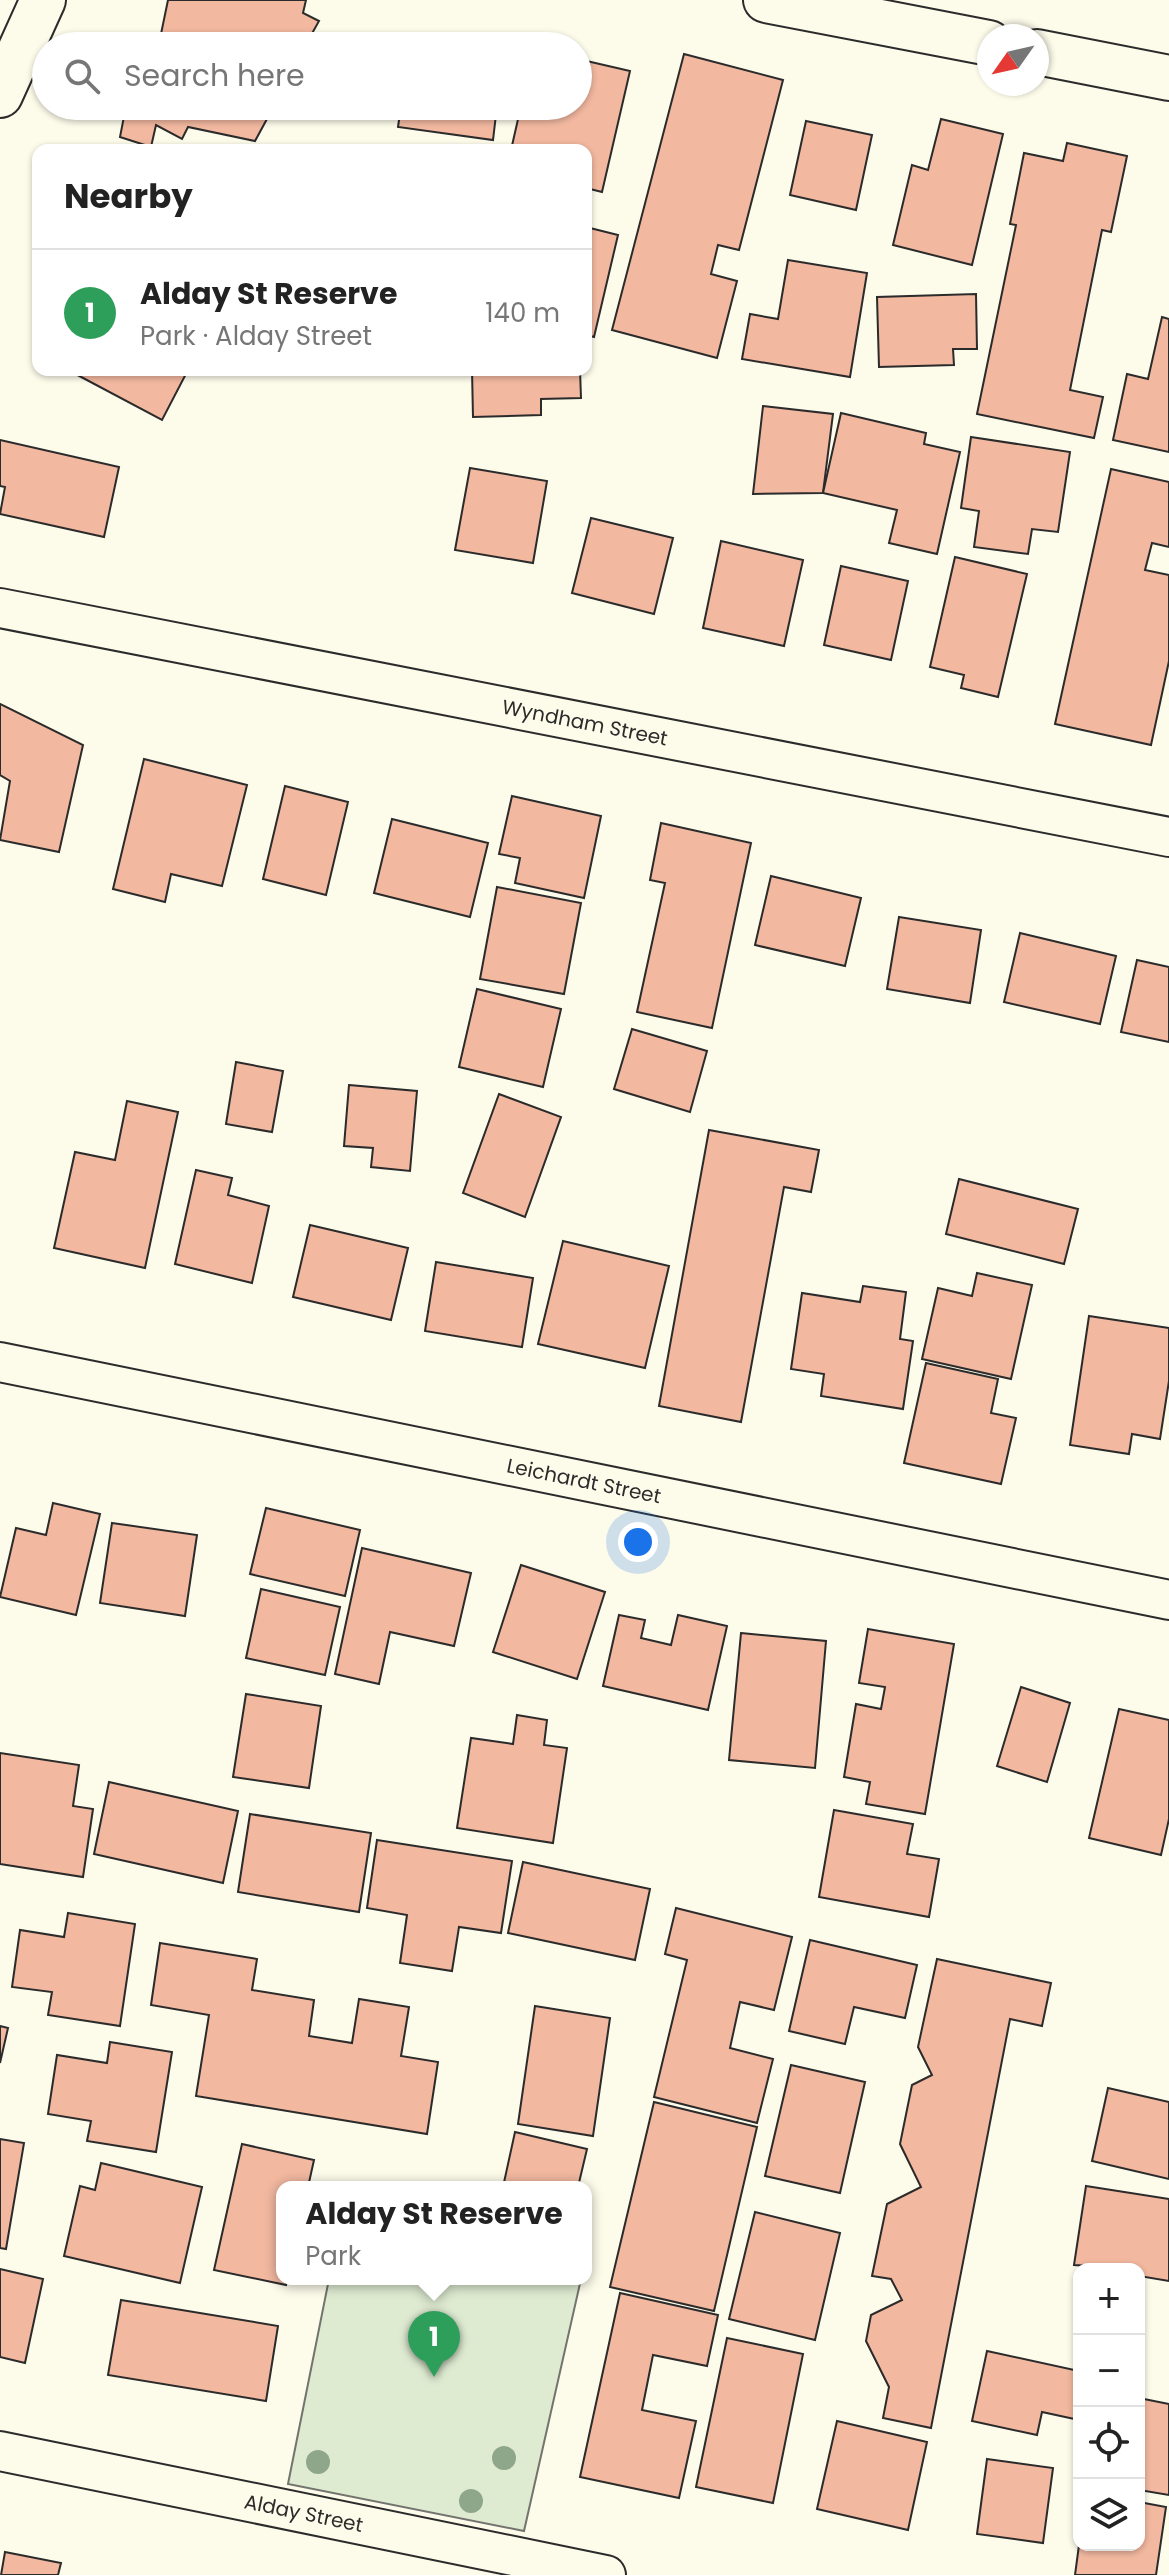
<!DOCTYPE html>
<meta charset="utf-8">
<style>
body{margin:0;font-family:Poppins,sans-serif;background:#f6f6f6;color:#222}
.controls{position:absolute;right:24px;bottom:24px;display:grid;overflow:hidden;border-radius:16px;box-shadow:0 2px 6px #0004}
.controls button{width:72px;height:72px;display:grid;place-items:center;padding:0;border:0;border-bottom:2px solid #e0e0e0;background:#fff;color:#222;font:40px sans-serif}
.compass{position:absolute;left:977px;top:24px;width:72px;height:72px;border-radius:50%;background:#fff;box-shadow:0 2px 6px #0004;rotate:236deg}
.you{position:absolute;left:638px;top:1542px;width:28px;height:28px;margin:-20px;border:6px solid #fff;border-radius:50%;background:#1a73e8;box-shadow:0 0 0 12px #1a73e833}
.badge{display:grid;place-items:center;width:52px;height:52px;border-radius:50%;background:#ea580c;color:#fff;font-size:26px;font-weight:700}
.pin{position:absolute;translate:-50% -66px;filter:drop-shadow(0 2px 4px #0008)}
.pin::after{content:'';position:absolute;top:42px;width:28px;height:24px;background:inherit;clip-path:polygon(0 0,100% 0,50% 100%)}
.popup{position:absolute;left:276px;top:2181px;width:316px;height:104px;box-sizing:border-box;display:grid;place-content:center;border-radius:16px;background:#fff;filter:drop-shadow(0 2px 6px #0005);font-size:26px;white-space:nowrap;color:#767676}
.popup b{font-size:30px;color:#222}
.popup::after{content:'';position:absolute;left:50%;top:100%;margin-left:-16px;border:16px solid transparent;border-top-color:#fff}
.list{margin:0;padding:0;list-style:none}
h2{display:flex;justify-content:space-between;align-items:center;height:104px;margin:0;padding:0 32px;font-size:34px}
h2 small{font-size:26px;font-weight:400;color:#767676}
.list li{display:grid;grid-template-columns:52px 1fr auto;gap:24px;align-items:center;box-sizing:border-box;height:128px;padding:0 32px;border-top:2px solid #e0e0e0}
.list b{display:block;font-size:30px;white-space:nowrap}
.list p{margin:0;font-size:26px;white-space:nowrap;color:#767676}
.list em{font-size:26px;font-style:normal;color:#767676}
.icon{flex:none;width:44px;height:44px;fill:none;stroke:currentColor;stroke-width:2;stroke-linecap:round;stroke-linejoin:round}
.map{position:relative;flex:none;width:1169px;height:2575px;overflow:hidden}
.search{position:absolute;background:#fff;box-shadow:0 2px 6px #0004;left:32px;top:32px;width:560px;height:88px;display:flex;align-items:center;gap:20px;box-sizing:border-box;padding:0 28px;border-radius:44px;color:#767676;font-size:30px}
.panel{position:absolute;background:#fff;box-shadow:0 2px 6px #0004;left:32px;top:144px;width:560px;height:232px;border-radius:16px}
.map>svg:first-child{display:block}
.green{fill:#deebd1;stroke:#74746e;stroke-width:2}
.building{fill:#f2b8a0;stroke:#2b2b2b;stroke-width:2}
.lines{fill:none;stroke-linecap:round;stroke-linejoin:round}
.street-casing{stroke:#2b2b2b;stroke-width:42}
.secondary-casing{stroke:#2b2b2b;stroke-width:48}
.highway-casing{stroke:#2b2b2b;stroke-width:48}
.street{stroke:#fdfbea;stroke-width:38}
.secondary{stroke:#fdfbea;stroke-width:44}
.highway{stroke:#fdfbea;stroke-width:44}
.tree{fill:#8ea78a}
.labels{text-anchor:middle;stroke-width:6;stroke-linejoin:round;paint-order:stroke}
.street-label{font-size:20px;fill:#2b2b2b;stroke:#fdfbea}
</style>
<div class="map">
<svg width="1169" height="2575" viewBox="0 0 1169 2575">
<rect width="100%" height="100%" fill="#fdfbea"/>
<path class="green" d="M 329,2279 L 581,2279 L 524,2531 L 288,2484 Z"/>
<g class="building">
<path d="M 168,0 L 306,0 L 303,13 L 319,21 L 305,46 L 155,46 L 161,34 Z"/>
<path d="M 684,54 L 783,80 L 739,250 L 718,245 L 711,274 L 737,281 L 717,358 L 612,330 Z"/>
<path d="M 578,59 L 630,71 L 602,192 L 586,188 L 586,150 L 511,150 L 521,106 L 578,106 Z"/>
<path d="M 126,106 L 274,106 L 255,141 L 188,127 L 182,139 L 156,125 L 151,147 L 120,137 Z"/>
<path d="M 401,106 L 497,106 L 493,140 L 398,127 Z"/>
<path d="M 941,119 L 1003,134 L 972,265 L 893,245 L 912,165 L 928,170 Z"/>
<path d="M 806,121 L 872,135 L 856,210 L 790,195 Z"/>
<path d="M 1067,143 L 1127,156 L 1111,232 L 1102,230 L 1070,390 L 1103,397 L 1094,438 L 977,414 L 1016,225 L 1010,224 L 1024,153 L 1063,161 Z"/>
<path d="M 586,227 L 618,235 L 594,337 L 586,335 Z"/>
<path d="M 788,260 L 867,273 L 850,377 L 742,359 L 750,314 L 778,319 Z"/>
<path d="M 976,294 L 977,349 L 953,349 L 954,365 L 879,367 L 877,297 Z"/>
<path d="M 1162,317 L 1169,319 L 1169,452 L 1113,440 L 1127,374 L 1148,379 Z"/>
<path d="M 68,370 L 188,370 L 162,420 Z"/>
<path d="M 472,370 L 580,370 L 581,398 L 541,399 L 541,415 L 473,417 Z"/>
<path d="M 763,406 L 833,414 L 823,493 L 753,494 Z"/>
<path d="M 841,413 L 926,433 L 924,444 L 960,452 L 937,554 L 889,543 L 897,510 L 823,493 Z"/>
<path d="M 971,437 L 1070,452 L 1058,532 L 1032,529 L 1028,554 L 974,547 L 979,511 L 961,508 Z"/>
<path d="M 0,440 L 119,467 L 104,537 L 0,514 L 5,487 L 0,486 Z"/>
<path d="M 470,468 L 547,481 L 533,563 L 455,550 Z"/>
<path d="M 1111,469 L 1169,482 L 1169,547 L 1152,543 L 1145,570 L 1169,575 L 1169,661 L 1151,745 L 1055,724 Z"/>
<path d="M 591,518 L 673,538 L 654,614 L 572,593 Z"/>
<path d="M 721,541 L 803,560 L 784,646 L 703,628 Z"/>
<path d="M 955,557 L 1027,574 L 998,697 L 961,688 L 964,675 L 930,667 Z"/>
<path d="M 841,566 L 908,581 L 891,660 L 824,645 Z"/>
<path d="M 0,704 L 83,745 L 59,852 L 0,840 L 10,781 L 0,775 Z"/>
<path d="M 144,759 L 247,785 L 222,886 L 171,874 L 165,902 L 113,889 Z"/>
<path d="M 285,786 L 348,802 L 326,895 L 263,879 Z"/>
<path d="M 512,796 L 601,816 L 584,898 L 515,883 L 520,858 L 499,854 Z"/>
<path d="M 392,819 L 488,843 L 470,917 L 374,893 Z"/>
<path d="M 661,823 L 751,843 L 712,1028 L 637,1012 L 665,883 L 650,880 Z"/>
<path d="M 771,876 L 861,898 L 845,966 L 755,945 Z"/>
<path d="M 497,887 L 581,903 L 564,994 L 480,979 Z"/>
<path d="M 899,917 L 981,930 L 970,1003 L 887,989 Z"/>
<path d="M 1020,933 L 1116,956 L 1100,1024 L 1004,1002 Z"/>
<path d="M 1137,960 L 1169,967 L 1169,1042 L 1121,1032 Z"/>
<path d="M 477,989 L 561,1009 L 543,1087 L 459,1067 Z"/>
<path d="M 632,1029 L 707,1051 L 690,1112 L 614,1089 Z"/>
<path d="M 236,1062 L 283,1071 L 272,1132 L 226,1124 Z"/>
<path d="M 349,1085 L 417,1091 L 410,1171 L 371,1167 L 373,1148 L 344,1146 Z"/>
<path d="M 499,1094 L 561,1117 L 525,1217 L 463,1193 Z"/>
<path d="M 127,1101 L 178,1112 L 145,1268 L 54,1248 L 75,1152 L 115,1160 Z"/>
<path d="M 709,1130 L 819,1150 L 811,1192 L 784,1187 L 741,1422 L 659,1406 Z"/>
<path d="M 196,1170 L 232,1178 L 228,1195 L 269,1206 L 252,1283 L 175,1264 Z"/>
<path d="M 959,1179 L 1078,1209 L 1064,1264 L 946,1234 Z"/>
<path d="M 310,1225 L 408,1248 L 391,1320 L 293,1297 Z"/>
<path d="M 563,1241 L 669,1266 L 645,1368 L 538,1344 Z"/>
<path d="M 436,1262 L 533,1278 L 522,1347 L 425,1331 Z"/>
<path d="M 977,1273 L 1032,1285 L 1011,1379 L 922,1359 L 938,1288 L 972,1296 Z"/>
<path d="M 863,1286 L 906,1292 L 900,1339 L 913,1341 L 903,1409 L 821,1396 L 824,1374 L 791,1369 L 802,1293 L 860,1302 Z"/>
<path d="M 1089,1316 L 1169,1328 L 1169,1381 L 1160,1439 L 1132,1434 L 1129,1454 L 1070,1445 Z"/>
<path d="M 926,1363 L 998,1379 L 991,1413 L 1016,1418 L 1001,1484 L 904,1463 Z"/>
<path d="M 53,1503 L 100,1514 L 76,1615 L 0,1597 L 16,1528 L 46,1535 Z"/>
<path d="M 266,1508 L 360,1530 L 345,1596 L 250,1574 Z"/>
<path d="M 112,1523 L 197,1535 L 185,1616 L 100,1603 Z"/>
<path d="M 362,1548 L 471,1573 L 454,1646 L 390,1632 L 379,1684 L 335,1674 Z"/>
<path d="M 521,1565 L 605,1592 L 577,1679 L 493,1652 Z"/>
<path d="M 261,1589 L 340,1607 L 325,1675 L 246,1658 Z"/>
<path d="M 619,1615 L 645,1620 L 641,1638 L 671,1645 L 678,1615 L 727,1626 L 708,1710 L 603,1686 Z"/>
<path d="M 868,1629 L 954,1644 L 925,1814 L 866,1804 L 870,1782 L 844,1777 L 856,1704 L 881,1709 L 885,1687 L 859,1683 Z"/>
<path d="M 741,1633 L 826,1641 L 815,1768 L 729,1760 Z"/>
<path d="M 1021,1687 L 1070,1703 L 1047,1782 L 997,1766 Z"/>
<path d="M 246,1694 L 321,1706 L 309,1788 L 233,1777 Z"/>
<path d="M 1119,1709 L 1169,1720 L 1169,1819 L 1161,1855 L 1089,1838 Z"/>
<path d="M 517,1715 L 547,1720 L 544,1745 L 567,1748 L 553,1843 L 457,1828 L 471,1738 L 513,1744 Z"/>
<path d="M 0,1753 L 79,1765 L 73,1806 L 93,1809 L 83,1877 L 0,1864 Z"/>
<path d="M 109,1782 L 238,1811 L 223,1883 L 94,1854 Z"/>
<path d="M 834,1810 L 913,1824 L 907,1854 L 939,1859 L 929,1917 L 819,1897 Z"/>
<path d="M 250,1814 L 371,1833 L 359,1912 L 238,1892 Z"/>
<path d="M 377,1840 L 512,1861 L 501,1933 L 459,1927 L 452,1971 L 400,1963 L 407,1915 L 367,1908 Z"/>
<path d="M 523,1862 L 650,1889 L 635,1960 L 508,1933 Z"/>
<path d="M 676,1908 L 792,1937 L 774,2010 L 740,2002 L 730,2048 L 773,2059 L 757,2123 L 654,2097 L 687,1960 L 665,1954 Z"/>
<path d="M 68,1913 L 135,1924 L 120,2026 L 48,2015 L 52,1992 L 12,1987 L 20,1930 L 64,1937 Z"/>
<path d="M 810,1940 L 917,1965 L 905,2018 L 854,2007 L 845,2044 L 789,2031 Z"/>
<path d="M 160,1943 L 257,1959 L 252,1990 L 314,2000 L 309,2036 L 352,2043 L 359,1999 L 409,2007 L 401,2056 L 438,2062 L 427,2134 L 196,2096 L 209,2015 L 151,2005 Z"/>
<path d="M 937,1959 L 1051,1983 L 1042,2026 L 1010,2019 L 931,2428 L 883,2418 L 889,2387 L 866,2341 L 871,2315 L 902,2300 L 891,2279 L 872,2276 L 887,2204 L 921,2187 L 900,2144 L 912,2085 L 932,2075 L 918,2047 Z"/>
<path d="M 535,2006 L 610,2018 L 593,2136 L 518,2124 Z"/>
<path d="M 0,2026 L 8,2028 L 0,2063 Z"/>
<path d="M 110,2042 L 172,2052 L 156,2152 L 87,2141 L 91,2121 L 48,2114 L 57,2055 L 107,2063 Z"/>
<path d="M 791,2065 L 865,2082 L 840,2193 L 765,2176 Z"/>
<path d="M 1108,2088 L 1169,2102 L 1169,2179 L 1092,2161 Z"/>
<path d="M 654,2102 L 757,2127 L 714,2311 L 610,2287 Z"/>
<path d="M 515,2132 L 587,2149 L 578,2187 L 503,2187 Z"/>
<path d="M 0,2139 L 24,2143 L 6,2249 L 0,2248 Z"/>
<path d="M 242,2144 L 314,2160 L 308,2187 L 282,2187 L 282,2279 L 287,2279 L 286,2285 L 214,2270 Z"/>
<path d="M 101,2163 L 202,2187 L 180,2283 L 64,2256 L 80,2186 L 95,2190 Z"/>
<path d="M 1086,2186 L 1169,2199 L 1169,2281 L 1139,2276 L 1139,2269 L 1074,2265 Z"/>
<path d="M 755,2212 L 840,2233 L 815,2340 L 729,2319 Z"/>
<path d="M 0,2269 L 43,2279 L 25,2363 L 0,2357 Z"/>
<path d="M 620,2293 L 718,2315 L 707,2366 L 653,2355 L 642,2410 L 696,2421 L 679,2498 L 580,2477 Z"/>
<path d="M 121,2300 L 278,2326 L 266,2401 L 108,2375 Z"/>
<path d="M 727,2338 L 803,2354 L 773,2503 L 696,2487 Z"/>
<path d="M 987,2351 L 1079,2371 L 1079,2420 L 1042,2412 L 1037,2435 L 972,2421 Z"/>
<path d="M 1139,2398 L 1169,2404 L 1169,2495 L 1139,2490 Z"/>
<path d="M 837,2421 L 927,2442 L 908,2530 L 817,2509 Z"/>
<path d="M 987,2459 L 1053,2468 L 1043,2543 L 977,2534 Z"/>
<path d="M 1139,2502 L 1166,2507 L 1156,2575 L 1075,2575 L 1079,2545 L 1139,2545 Z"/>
<path d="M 5,2552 L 61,2563 L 58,2575 L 1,2575 Z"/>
</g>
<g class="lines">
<g class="street-casing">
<g id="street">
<path id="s1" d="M 0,608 L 1169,837"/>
<path id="s2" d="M 0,1362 L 1169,1600"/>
<path id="s3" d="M 0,2451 L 606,2575"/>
</g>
</g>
<g class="secondary-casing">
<g id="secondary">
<path d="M 766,0 L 989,43"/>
<path d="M 1037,52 L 1169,78"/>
</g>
</g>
<g class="highway-casing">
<path id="highway" d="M 0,95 L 43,0"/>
</g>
<use href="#street" class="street"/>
<use href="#secondary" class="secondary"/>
<use href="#highway" class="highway"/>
</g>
<g class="tree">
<circle cx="504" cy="2458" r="12"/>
<circle cx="318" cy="2462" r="12"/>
<circle cx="471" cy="2501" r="12"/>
</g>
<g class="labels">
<g class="street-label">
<text dy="7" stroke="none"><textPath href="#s1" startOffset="596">Wyndham Street</textPath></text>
<text dy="7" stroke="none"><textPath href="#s2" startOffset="596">Leichardt Street</textPath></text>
<text dy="7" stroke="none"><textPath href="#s3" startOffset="310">Alday Street</textPath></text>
</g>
</g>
</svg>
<div class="controls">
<button>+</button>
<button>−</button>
<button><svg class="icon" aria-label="locate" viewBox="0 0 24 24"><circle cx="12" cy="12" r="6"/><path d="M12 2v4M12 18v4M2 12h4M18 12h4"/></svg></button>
<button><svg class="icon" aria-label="layers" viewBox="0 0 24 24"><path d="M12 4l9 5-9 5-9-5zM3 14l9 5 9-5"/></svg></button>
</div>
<svg class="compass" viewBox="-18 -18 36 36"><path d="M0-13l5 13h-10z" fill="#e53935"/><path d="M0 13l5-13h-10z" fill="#767676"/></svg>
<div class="you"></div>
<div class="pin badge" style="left:434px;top:2377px;background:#2e9e5b">1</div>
<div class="popup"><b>Alday St Reserve</b>Park</div>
<div class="search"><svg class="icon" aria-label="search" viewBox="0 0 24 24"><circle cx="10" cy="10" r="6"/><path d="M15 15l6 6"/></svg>Search here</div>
<section class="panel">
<h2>Nearby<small></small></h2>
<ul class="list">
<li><span class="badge" style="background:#2e9e5b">1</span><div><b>Alday St Reserve</b><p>Park · Alday Street</p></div><em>140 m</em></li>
</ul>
</section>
</div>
